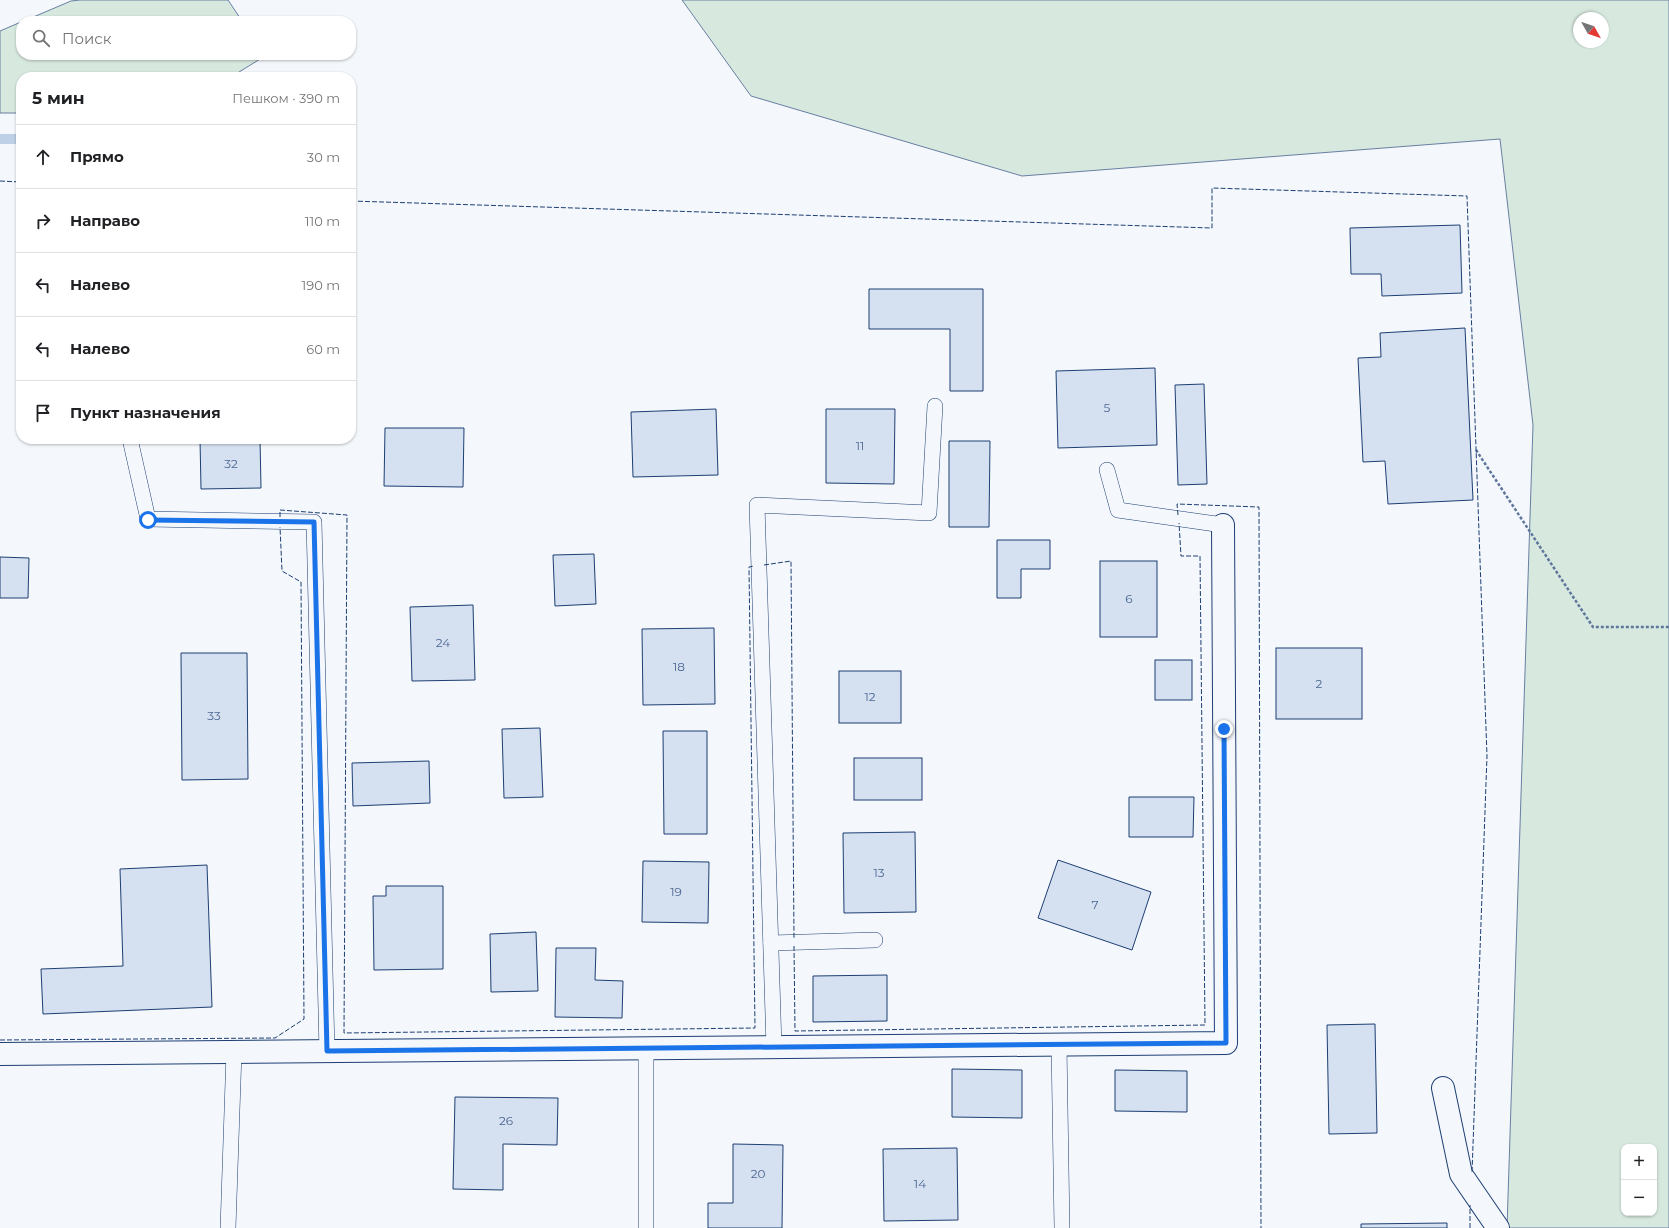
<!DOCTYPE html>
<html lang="ru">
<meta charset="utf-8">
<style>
body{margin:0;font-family:Montserrat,sans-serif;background:#f2f2f2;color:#202124}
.controls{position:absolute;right:12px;bottom:12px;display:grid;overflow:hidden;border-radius:8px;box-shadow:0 1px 3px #0004}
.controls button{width:36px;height:36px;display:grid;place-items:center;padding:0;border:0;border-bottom:1px solid #e0e0e0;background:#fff;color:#202124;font:20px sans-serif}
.compass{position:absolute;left:1573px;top:12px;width:36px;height:36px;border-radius:50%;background:#fff;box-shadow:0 1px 3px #0004;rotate:130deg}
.stop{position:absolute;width:12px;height:12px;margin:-9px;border:3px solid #1a73e8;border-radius:50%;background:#fff}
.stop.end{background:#1a73e8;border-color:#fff;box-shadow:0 1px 4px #0008}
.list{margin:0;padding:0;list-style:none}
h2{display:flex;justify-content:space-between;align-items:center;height:52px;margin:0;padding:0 16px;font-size:17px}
h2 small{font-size:13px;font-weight:400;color:#757577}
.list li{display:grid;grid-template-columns:26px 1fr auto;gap:12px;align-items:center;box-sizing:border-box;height:64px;padding:0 16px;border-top:1px solid #e0e0e0}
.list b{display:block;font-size:15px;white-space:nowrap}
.list em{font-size:13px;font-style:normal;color:#757577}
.icon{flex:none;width:22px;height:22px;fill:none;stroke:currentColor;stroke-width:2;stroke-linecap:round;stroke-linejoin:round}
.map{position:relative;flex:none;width:1669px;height:1228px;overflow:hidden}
.search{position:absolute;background:#fff;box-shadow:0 1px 3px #0004;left:16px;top:16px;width:340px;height:44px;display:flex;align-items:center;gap:10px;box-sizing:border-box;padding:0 14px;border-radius:16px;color:#757577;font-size:15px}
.panel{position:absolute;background:#fff;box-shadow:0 1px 3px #0004;left:16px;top:72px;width:340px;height:372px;border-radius:16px}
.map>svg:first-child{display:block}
.green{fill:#d7e8df;stroke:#687fa3;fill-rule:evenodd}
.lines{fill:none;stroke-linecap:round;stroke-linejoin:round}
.stream{stroke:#bed0e5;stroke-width:10}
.building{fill:#d5e0f0;stroke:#1d3f73}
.service-casing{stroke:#1d3f73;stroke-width:16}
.minor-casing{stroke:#1d3f73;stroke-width:24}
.path{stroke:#5e769c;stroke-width:2.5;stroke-dasharray:3 2;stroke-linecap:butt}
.service{stroke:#f4f7fb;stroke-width:15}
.minor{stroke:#f4f7fb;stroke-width:22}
.fence{stroke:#1d3f73;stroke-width:1;stroke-dasharray:5 2;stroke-linecap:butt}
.route{stroke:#1a73e8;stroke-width:5}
.labels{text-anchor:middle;stroke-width:3;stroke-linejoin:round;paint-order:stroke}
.number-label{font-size:12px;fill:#4b6792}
</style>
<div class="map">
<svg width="1669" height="1228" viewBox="0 0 1669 1228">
<rect width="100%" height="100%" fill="#f4f7fb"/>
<g class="green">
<path d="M 80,0 L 228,0 L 242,21 L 24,21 L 71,1 Z"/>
<path d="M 682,0 L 1669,0 L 1669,1228 L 1507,1228 L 1533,425 L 1500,139 L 1022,176 L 751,96 ZM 1579,18 L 1603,18 L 1603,42 L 1579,42 ZM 1624,1147 L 1654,1147 L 1654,1213 L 1624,1213 Z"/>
<path d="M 21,22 L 21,55 L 265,56 L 231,77 L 21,77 L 21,113 L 0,113 L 0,31 Z"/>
</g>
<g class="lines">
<path class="stream" d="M 0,139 L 21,139"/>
</g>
<g class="building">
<path d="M 1460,225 L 1462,293 L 1382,296 L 1381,274 L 1351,274 L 1350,228 Z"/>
<path d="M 869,289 L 983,289 L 983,391 L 950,391 L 950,329 L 869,329 Z"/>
<path d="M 1465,328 L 1473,500 L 1388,504 L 1385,461 L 1363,462 L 1358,358 L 1381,357 L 1380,333 Z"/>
<path d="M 1155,368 L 1157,445 L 1058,448 L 1056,371 Z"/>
<path d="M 1204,384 L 1207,484 L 1178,485 L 1175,385 Z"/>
<path d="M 716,409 L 718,475 L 633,477 L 631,412 Z"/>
<path d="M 826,409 L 895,409 L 894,484 L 826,483 Z"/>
<path d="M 385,428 L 464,428 L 463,487 L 384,486 Z"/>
<path d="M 200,439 L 260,439 L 261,488 L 201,489 Z"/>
<path d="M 949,441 L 990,441 L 989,527 L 949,527 Z"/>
<path d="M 997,540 L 1050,540 L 1050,569 L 1021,569 L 1021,598 L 997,598 Z"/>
<path d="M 594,554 L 596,604 L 555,606 L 553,555 Z"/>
<path d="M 0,557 L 29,558 L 28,598 L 0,598 Z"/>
<rect x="1100" y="561" width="57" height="76"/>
<path d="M 473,605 L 475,680 L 412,681 L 410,607 Z"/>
<path d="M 714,628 L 715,704 L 643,705 L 642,629 Z"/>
<rect x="1276" y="648" width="86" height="71"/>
<path d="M 181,653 L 247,653 L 248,779 L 182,780 Z"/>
<rect x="1155" y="660" width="37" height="40"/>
<rect x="839" y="671" width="62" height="52"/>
<path d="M 540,728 L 543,797 L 504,798 L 502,729 Z"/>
<path d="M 663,731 L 707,731 L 707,834 L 664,834 Z"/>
<rect x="854" y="758" width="68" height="42"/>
<path d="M 429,761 L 430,803 L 353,806 L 352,763 Z"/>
<path d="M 1129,797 L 1194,797 L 1193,837 L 1129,837 Z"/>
<path d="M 915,832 L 916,912 L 844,913 L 843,833 Z"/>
<path d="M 1058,860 L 1151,892 L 1132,950 L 1038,918 Z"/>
<path d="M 643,861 L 709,862 L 708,923 L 642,922 Z"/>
<path d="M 207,865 L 212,1007 L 43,1014 L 41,969 L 123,966 L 120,869 Z"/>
<path d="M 386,886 L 443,886 L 443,969 L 374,970 L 373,896 L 386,896 Z"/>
<path d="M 536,932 L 538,991 L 491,992 L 490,934 Z"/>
<path d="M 556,948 L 596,948 L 595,980 L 623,981 L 622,1018 L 555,1017 Z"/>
<path d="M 887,975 L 887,1021 L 813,1022 L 813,976 Z"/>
<path d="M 1375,1024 L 1377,1133 L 1329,1134 L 1327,1025 Z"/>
<path d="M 952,1069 L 1022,1070 L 1022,1118 L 952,1117 Z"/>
<path d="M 1115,1070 L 1187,1071 L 1187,1112 L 1115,1111 Z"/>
<path d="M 455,1097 L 558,1098 L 557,1145 L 503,1144 L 503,1190 L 453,1189 Z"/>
<path d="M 733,1144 L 783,1145 L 782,1228 L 708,1228 L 708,1203 L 733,1203 Z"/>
<path d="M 957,1148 L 958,1220 L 884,1221 L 883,1149 Z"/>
<path d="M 1447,1223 L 1447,1228 L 1361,1228 L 1361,1224 Z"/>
</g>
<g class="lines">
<g class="service-casing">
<g id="service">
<path d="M 130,439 L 148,519 L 314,522 L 327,1051"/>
<path d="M 1107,470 L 1118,510 L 1223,525"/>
<path d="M 771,943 L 875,940"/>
<path d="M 1059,1045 L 1062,1228"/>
<path d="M 774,1047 L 757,505 L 929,513 L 935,406"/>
<path d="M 646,1048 L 646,1228"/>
<path d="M 228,1228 L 234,1052"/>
</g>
</g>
<g class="minor-casing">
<g id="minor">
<path d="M 0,1054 L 1226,1043 L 1223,525"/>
<path d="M 1443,1088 L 1461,1174 L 1498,1228"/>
</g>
</g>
<path class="path" d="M 1476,450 L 1593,627 L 1669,627"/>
<use href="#service" class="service"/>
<use href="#minor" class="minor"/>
<g class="fence">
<path d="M 0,181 L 21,182"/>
<path d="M 351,201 L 1212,228 L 1212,188 L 1467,196 L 1487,756 L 1472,1173"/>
<path d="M 1178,515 L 1177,504 L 1259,507 L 1261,1228"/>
<path d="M 280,517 L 280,510 L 347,515 L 344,1033 L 755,1028 L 749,567 L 754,566"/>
<path d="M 764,565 L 791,561 L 794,938"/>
<path d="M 794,946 L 795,1031 L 1205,1025 L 1200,556 L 1181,556 L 1179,523"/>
<path d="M 0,1040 L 275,1038 L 304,1019 L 301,582 L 282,571 L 280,527"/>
<path d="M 1470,1228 L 1470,1205"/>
</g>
</g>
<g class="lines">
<path class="route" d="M 148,520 L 314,522 L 327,1051 L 1226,1043 L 1224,729"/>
</g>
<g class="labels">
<g class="number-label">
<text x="1107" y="412">5</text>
<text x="860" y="450">11</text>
<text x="231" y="468">32</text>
<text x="1129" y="603">6</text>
<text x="443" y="647">24</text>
<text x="679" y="671">18</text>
<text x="1319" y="688">2</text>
<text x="870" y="701">12</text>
<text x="214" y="720">33</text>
<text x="879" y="877">13</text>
<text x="676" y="896">19</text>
<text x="1095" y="909">7</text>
<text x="506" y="1125">26</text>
<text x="758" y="1178">20</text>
<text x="920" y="1188">14</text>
</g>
</g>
</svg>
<div class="controls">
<button>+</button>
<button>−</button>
</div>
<svg class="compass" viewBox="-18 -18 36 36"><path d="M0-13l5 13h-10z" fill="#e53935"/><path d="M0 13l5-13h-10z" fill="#757577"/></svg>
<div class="stop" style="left:148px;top:520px"></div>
<div class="stop end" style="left:1224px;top:729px"></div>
<div class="search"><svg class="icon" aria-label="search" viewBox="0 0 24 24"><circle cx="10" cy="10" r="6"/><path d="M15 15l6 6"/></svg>Поиск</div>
<section class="panel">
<h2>5 мин<small>Пешком · 390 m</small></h2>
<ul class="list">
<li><svg class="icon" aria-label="ahead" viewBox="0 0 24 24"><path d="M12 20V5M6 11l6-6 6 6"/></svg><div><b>Прямо</b></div><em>30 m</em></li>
<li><svg class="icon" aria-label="right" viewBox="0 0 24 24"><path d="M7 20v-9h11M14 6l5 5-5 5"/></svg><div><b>Направо</b></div><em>110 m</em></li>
<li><svg class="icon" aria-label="left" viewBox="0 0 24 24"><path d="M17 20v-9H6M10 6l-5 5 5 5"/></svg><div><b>Налево</b></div><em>190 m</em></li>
<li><svg class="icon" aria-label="left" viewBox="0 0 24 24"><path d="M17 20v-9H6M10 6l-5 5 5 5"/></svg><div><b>Налево</b></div><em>60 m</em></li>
<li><svg class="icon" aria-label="arrive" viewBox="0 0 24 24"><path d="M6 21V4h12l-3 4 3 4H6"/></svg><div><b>Пункт назначения</b></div></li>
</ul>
</section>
</div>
